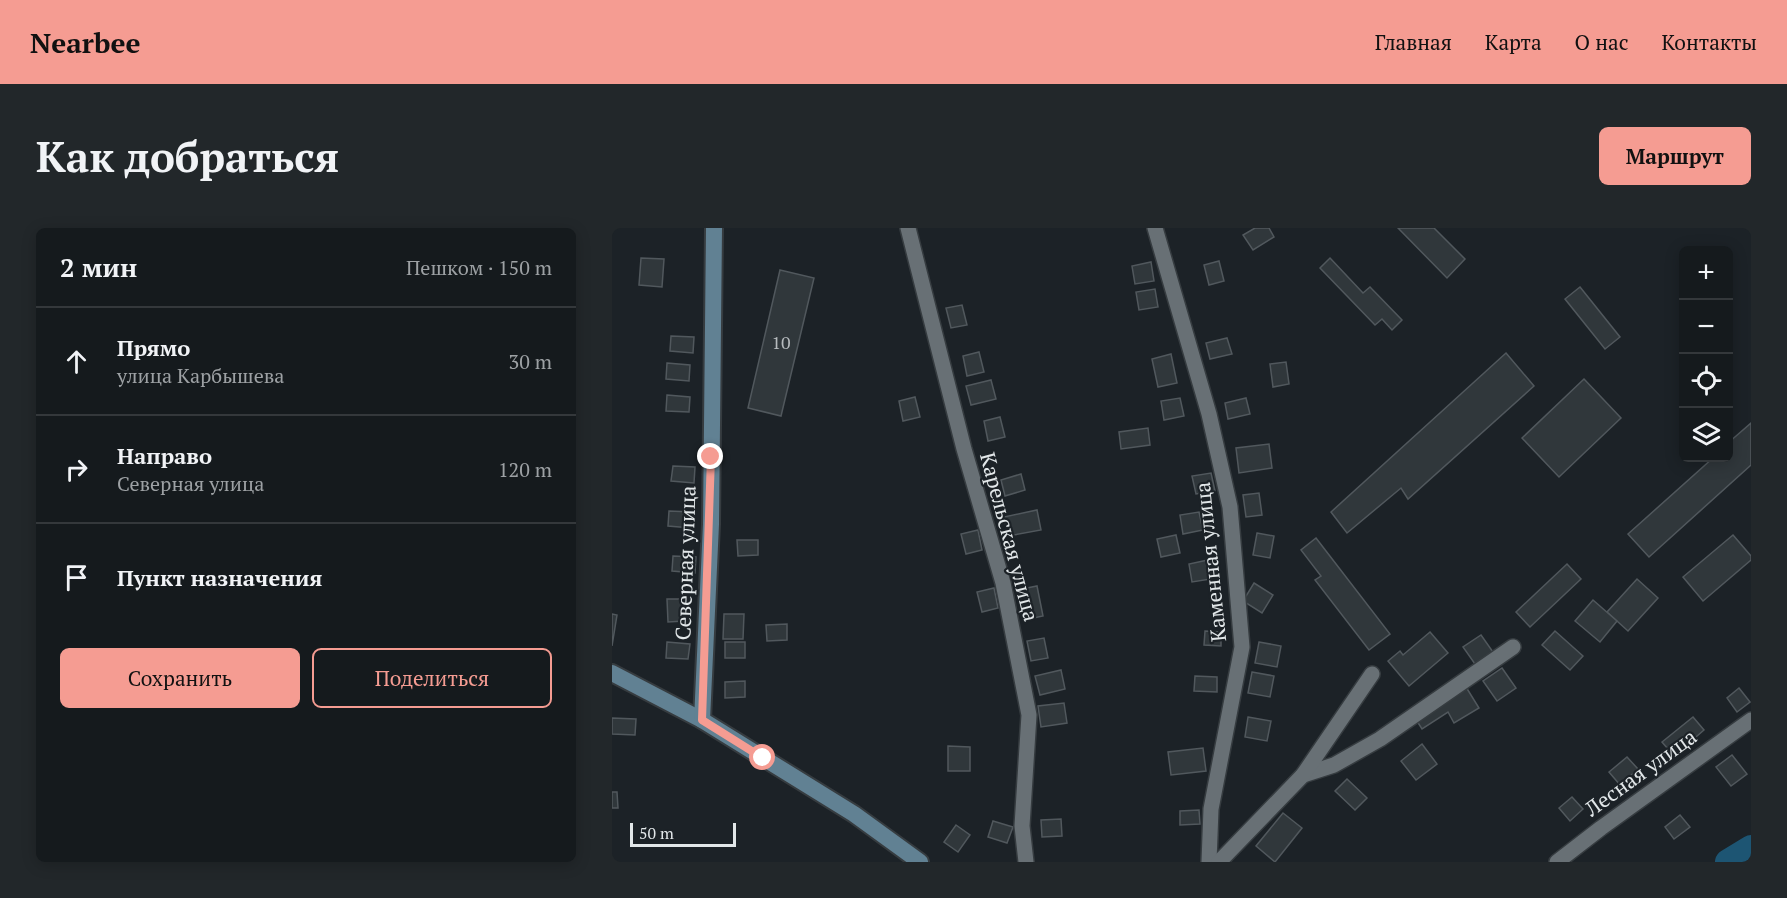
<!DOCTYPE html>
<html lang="ru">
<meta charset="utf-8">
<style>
body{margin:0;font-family:"PT Serif",serif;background:#22272a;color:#f1f3f6}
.controls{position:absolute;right:18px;top:18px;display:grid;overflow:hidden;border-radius:9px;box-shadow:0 3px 15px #0003}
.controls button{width:54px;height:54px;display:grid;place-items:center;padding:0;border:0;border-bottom:2px solid #34383b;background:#151a1d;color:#f1f3f6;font:30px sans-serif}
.scale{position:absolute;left:18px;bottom:15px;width:106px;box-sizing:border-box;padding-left:6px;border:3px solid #e2e7e9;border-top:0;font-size:16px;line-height:21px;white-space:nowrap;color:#e2e7e9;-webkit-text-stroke:4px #1c2227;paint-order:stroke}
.stop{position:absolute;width:18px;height:18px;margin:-14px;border:4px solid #f59c92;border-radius:50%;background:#fff}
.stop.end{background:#f59c92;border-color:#fff;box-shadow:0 2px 6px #0008}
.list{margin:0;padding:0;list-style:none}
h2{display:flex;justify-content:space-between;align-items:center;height:78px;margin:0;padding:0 24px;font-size:26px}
h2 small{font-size:20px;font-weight:400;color:#9da1a4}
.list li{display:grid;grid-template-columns:39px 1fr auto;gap:18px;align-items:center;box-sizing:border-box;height:108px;padding:0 24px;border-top:2px solid #34383b}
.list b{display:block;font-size:22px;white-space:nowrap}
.list p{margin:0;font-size:20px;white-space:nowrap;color:#9da1a4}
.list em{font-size:20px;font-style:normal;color:#9da1a4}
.actions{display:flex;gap:12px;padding:18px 24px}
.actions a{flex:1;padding:14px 0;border:2px solid #f59c92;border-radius:9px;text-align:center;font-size:21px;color:#f59c92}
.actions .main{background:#f59c92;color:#111}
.icon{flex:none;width:33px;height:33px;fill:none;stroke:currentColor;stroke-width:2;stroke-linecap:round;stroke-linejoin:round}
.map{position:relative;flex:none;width:1139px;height:634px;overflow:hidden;border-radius:9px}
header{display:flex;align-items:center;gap:36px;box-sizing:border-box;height:84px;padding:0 30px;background:#f59c92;color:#111}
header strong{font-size:28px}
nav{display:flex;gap:33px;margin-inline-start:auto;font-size:21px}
.intro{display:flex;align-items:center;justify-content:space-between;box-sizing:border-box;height:144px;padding:0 36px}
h1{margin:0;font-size:42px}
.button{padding:15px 27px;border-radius:9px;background:#f59c92;color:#111;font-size:21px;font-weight:700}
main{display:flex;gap:36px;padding:0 36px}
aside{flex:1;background:#151a1d;border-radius:9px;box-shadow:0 3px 15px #0003}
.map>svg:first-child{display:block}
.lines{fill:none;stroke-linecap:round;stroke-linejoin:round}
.river{stroke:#1d5573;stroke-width:26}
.building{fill:#30373b;stroke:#51585d;stroke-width:1.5}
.minor-casing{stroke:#363c40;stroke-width:18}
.secondary-casing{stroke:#363c40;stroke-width:20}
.minor{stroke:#687075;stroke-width:15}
.secondary{stroke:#618193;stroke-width:16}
.route{stroke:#f59c92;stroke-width:8}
.labels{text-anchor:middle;stroke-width:4.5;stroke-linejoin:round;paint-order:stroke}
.number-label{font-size:18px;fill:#b6bbbe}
.street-label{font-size:21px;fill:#e2e7e9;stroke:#1c2227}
</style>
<header>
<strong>Nearbee</strong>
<nav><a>Главная</a><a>Карта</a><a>О нас</a><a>Контакты</a></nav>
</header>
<div class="intro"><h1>Как добраться</h1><a class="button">Маршрут</a></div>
<main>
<aside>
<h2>2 мин<small>Пешком · 150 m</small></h2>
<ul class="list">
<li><svg class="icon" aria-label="ahead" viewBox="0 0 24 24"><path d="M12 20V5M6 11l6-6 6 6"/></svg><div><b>Прямо</b><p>улица Карбышева</p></div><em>30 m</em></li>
<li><svg class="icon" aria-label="right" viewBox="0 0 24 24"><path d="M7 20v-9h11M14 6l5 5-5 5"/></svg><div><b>Направо</b><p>Северная улица</p></div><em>120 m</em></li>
<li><svg class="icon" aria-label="arrive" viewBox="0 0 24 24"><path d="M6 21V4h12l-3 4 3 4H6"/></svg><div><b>Пункт назначения</b></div></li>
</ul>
<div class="actions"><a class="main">Сохранить</a><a>Поделиться</a></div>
</aside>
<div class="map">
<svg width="1139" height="634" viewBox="0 0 1139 634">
<rect width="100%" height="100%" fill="#1c2227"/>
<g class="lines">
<path class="river" d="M 1116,634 L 1139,620"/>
</g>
<g class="building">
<path d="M 643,0 L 657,0 L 662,9 L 641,22 L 631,7 Z"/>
<path d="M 786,0 L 822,0 L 853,31 L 835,50 Z"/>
<path d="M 29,30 L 52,31 L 50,59 L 27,57 Z"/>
<path d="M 718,30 L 751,65 L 758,59 L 790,92 L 780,102 L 770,91 L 763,97 L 708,40 Z"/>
<path d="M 607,33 L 612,53 L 597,57 L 592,37 Z"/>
<path d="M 539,34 L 542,53 L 523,56 L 520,38 Z"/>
<path d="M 168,42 L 202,50 L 169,188 L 136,180 Z"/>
<path d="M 968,59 L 1008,109 L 993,121 L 953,71 Z"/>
<path d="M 543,61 L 546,79 L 527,82 L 524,64 Z"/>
<path d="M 350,77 L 355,97 L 339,100 L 334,80 Z"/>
<path d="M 59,108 L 82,109 L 81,125 L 58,123 Z"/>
<path d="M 615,110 L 620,126 L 598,131 L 594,115 Z"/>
<path d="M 367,124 L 372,144 L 355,148 L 351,128 Z"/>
<path d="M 894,125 L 922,158 L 796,271 L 789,260 L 735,305 L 719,284 Z"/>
<path d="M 559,126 L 565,155 L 546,159 L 540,131 Z"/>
<path d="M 674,134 L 677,156 L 661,159 L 658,136 Z"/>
<path d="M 55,135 L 78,137 L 77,153 L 54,151 Z"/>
<path d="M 972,151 L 1009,190 L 947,249 L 910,210 Z"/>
<path d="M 379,152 L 384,171 L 359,177 L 354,158 Z"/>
<path d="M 55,167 L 78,169 L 77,184 L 54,183 Z"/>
<path d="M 303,169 L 308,189 L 291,193 L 287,173 Z"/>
<path d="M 568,170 L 572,188 L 552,192 L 549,173 Z"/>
<path d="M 634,170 L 638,186 L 616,191 L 613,175 Z"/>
<path d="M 388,189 L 393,209 L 376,213 L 372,193 Z"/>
<path d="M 1139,195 L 1139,237 L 1037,329 L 1016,306 L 1101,230 L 1116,230 L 1116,215 Z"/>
<path d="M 536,200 L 538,217 L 509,221 L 507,204 Z"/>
<path d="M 657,216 L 660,240 L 627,245 L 624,220 Z"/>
<path d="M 61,238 L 83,239 L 82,255 L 59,253 Z"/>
<path d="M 599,245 L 603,263 L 584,266 L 580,248 Z"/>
<path d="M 409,246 L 413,262 L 393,268 L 389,252 Z"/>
<path d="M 647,265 L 650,287 L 634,289 L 631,267 Z"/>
<path d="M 425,282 L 429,302 L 396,308 L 392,289 Z"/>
<path d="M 57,283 L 80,284 L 79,300 L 56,298 Z"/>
<path d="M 587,284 L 591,302 L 571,306 L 568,287 Z"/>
<path d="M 366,302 L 370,322 L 354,326 L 349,306 Z"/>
<path d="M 645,305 L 662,308 L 658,330 L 641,327 Z"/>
<path d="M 564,307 L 568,325 L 549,329 L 545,311 Z"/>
<path d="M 1121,307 L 1139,328 L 1139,332 L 1091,373 L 1071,349 Z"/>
<path d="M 704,310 L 778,406 L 757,422 L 703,352 L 709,348 L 689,322 Z"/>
<path d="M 125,312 L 146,312 L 146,327 L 126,328 Z"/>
<path d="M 61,328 L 84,329 L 83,345 L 60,343 Z"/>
<path d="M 596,332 L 599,351 L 580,354 L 577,336 Z"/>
<path d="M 955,336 L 969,351 L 918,399 L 904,384 Z"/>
<path d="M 1025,351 L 1046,370 L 1016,403 L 995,384 Z"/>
<path d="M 642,355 L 661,367 L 650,385 L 631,373 Z"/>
<path d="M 425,358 L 431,388 L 412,392 L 405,362 Z"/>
<path d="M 382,360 L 386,380 L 370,384 L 365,364 Z"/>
<path d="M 55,371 L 71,371 L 72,393 L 56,394 Z"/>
<path d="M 981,372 L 1005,393 L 988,414 L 963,393 Z"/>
<path d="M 0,386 L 5,387 L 0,418 Z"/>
<path d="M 112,386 L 132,386 L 131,411 L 111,411 Z"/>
<path d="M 175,396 L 175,412 L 155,413 L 154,397 Z"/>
<path d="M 593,403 L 609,404 L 609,418 L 592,417 Z"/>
<path d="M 943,403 L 971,428 L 958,442 L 930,417 Z"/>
<path d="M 818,404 L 836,425 L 797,458 L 776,433 L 788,423 L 791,427 Z"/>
<path d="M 869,407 L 881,424 L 863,436 L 851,419 Z"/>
<path d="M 432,410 L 436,430 L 419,433 L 415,413 Z"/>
<path d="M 55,414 L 78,416 L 76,431 L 54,430 Z"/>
<rect x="113" y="414" width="20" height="16"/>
<path d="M 647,414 L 669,418 L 665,439 L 643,435 Z"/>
<path d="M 890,440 L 904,460 L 885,473 L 871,453 Z"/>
<path d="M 449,442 L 453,461 L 428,467 L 423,448 Z"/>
<path d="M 640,444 L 662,448 L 658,469 L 636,465 Z"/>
<path d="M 583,448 L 605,449 L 605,464 L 582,463 Z"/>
<path d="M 133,453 L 133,469 L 113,470 L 113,454 Z"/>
<path d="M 854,459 L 867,480 L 842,495 L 836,484 L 810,501 L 803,490 Z"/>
<path d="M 1127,460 L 1138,474 L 1125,484 L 1115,470 Z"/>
<path d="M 452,475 L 455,495 L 429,499 L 426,478 Z"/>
<path d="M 636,489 L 659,493 L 655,513 L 633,509 Z"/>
<path d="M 1081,489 L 1092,502 L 1062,528 L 1050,514 Z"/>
<path d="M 0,490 L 24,491 L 23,507 L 0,506 Z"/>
<path d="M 810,516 L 825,536 L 804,552 L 789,533 Z"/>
<path d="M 336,518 L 358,519 L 358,543 L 336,543 Z"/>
<path d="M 591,520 L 594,543 L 559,547 L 556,524 Z"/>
<path d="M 1120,527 L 1135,546 L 1119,558 L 1104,539 Z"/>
<path d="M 1015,529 L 1026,541 L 1008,557 L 997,544 Z"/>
<path d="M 735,551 L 755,570 L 743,582 L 723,563 Z"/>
<path d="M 0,564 L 5,564 L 6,580 L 0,580 Z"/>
<path d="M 960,569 L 971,581 L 958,593 L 947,580 Z"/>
<path d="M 587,582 L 588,596 L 568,597 L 568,583 Z"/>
<path d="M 671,585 L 690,600 L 663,634 L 644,618 Z"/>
<path d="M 1068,587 L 1078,599 L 1062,611 L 1053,599 Z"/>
<path d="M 449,591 L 450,608 L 430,609 L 429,592 Z"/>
<path d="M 381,593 L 401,599 L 395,615 L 376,609 Z"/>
<path d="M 344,597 L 358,607 L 346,624 L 332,614 Z"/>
</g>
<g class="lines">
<g class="minor-casing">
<g id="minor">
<path d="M 296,0 L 352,221 L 391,355 L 417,487 L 410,598 L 414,634"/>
<path d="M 543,0 L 597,186 L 618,279 L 630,419 L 599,581 L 597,634"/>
<path d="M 691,547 L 722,537 L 768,511 L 901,419"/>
<path d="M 607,634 L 691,547 L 760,446"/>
<path d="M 945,634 L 989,600 L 1139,492"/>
</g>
</g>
<g class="secondary-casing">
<g id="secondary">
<path d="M 0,445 L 90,492 L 242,586 L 308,634"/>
<path d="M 90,492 L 99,296 L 102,0"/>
</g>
</g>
<use href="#minor" class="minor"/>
<use href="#secondary" class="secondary"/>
</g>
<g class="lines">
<path class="route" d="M 99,229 L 90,492 L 151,530"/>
</g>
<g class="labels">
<g class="number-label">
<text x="169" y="121">10</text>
</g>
<g class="street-label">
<text transform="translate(397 309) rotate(75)" y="7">Карельская улица</text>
<text transform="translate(599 334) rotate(-96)" y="7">Каменная улица</text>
<text transform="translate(74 335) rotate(-88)" y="7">Северная улица</text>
<text transform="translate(1029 545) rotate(-36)" y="7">Лесная улица</text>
</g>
</g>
</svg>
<div class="controls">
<button>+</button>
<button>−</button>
<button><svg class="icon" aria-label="locate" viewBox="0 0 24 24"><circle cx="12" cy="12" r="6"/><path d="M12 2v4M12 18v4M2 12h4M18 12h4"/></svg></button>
<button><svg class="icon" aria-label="layers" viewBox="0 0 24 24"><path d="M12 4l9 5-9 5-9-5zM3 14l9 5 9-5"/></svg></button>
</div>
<div class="scale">50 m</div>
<div class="stop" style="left:151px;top:530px"></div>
<div class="stop end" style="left:99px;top:229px"></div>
</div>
</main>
